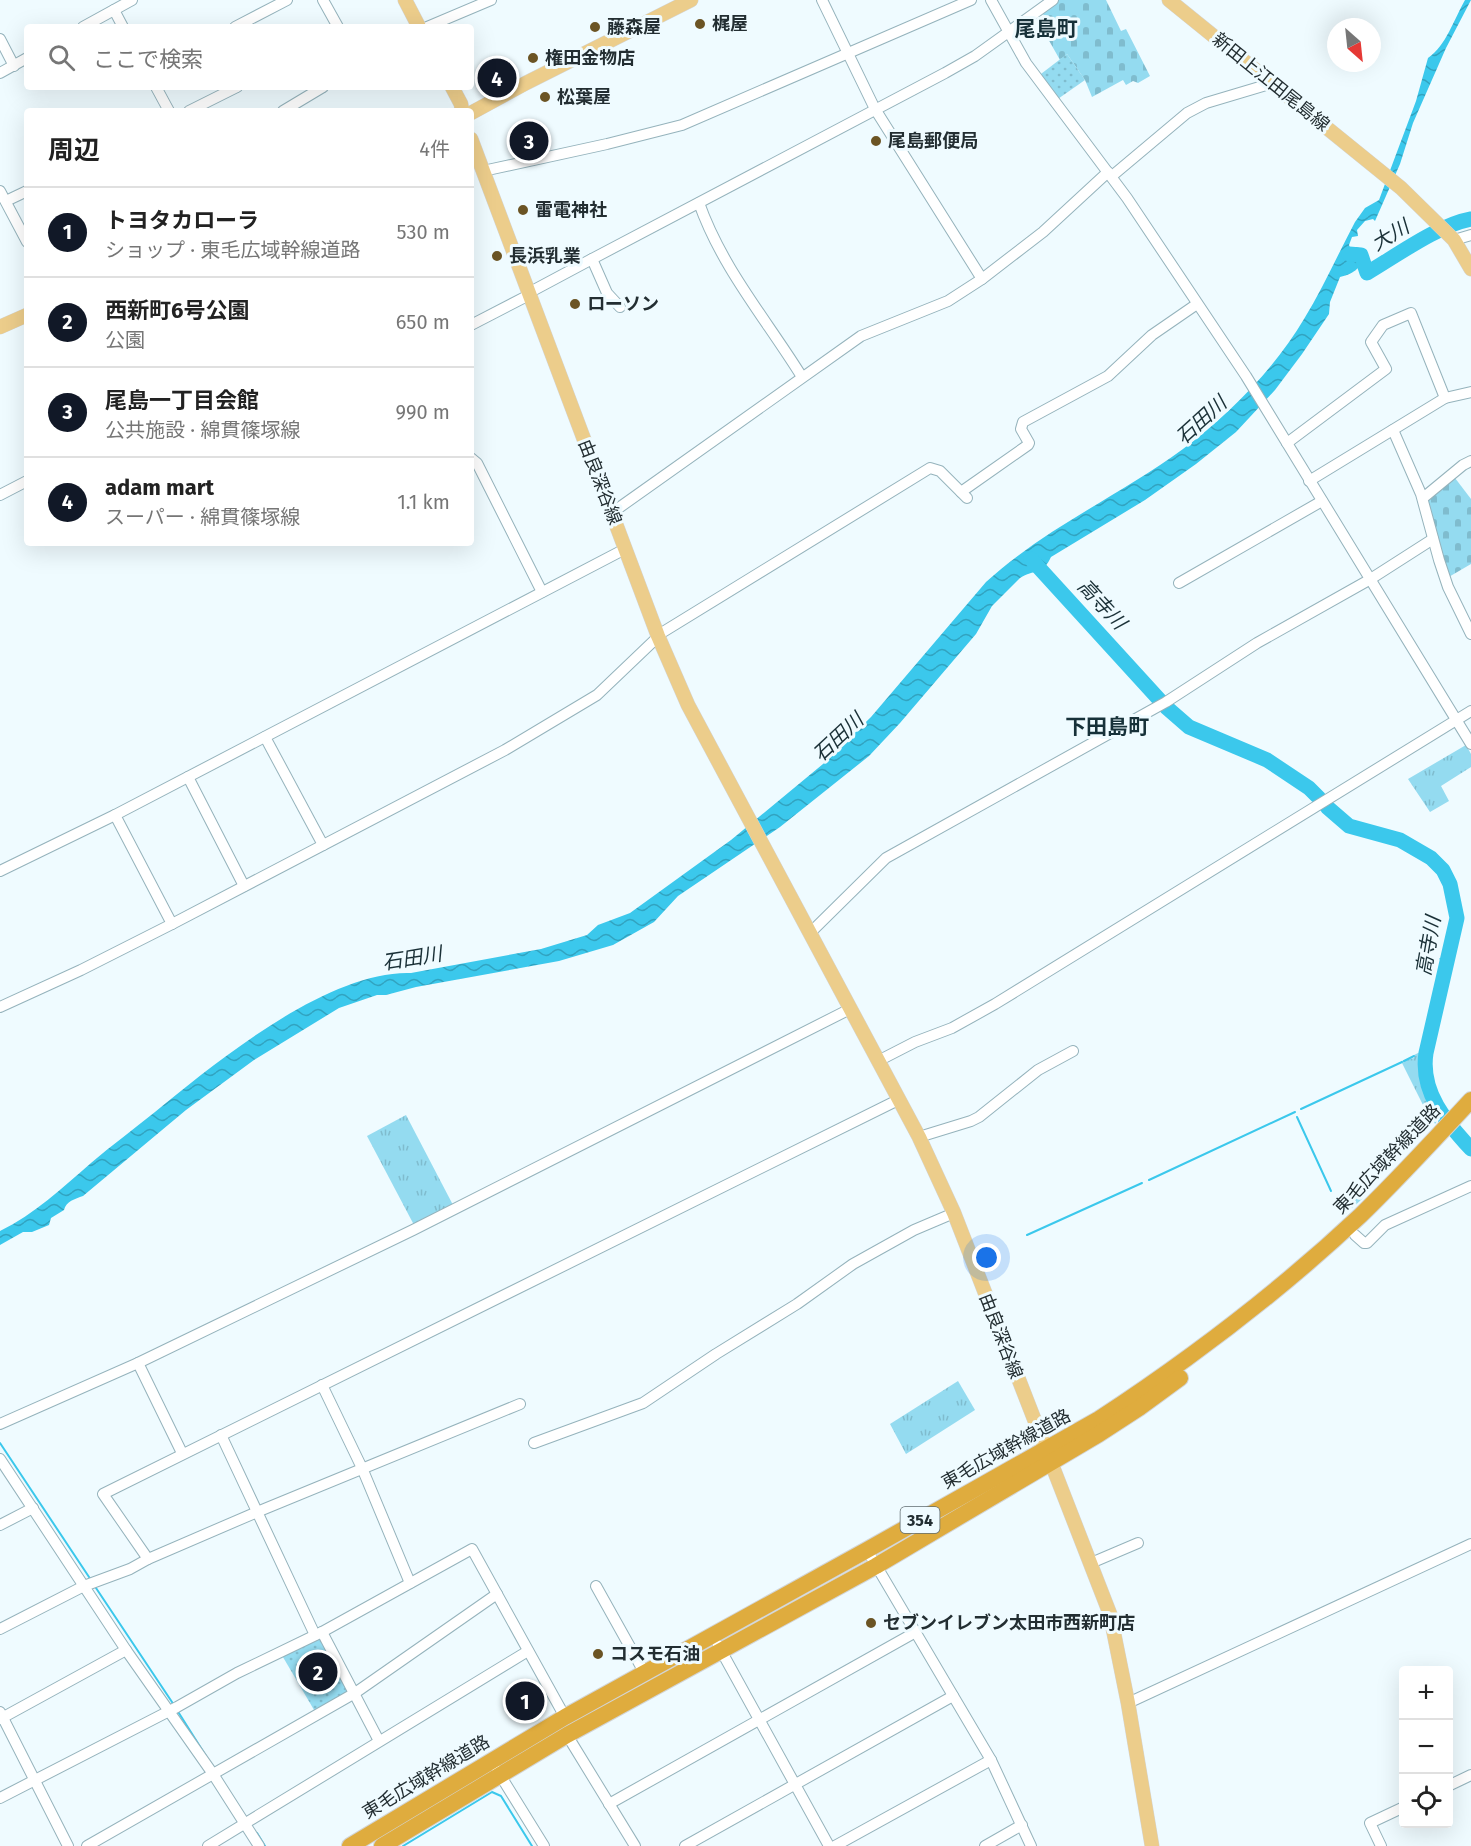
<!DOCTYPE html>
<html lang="ja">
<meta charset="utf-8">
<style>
body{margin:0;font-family:"Fira Sans","Noto Sans JP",sans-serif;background:#f2f2f2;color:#222}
.controls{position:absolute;right:18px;bottom:18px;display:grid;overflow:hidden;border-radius:6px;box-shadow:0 6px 24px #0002}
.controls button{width:54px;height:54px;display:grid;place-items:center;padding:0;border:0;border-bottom:2px solid #e0e0e0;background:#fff;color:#222;font:30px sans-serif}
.compass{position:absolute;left:1327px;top:18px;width:54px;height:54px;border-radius:50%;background:#fff;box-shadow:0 6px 24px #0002;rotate:153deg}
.you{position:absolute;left:987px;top:1258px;width:21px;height:21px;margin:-15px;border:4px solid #fff;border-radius:50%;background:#1a73e8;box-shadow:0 0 0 9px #1a73e833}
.badge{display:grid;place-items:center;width:39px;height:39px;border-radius:50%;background:#111827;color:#fff;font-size:20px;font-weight:700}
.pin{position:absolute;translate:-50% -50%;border:3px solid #fff;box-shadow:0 2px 6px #0006}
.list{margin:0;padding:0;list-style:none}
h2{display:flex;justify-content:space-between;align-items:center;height:78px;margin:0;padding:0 24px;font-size:26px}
h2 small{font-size:20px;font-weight:400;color:#767676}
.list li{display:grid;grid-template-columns:39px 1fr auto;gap:18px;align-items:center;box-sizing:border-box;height:90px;padding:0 24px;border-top:2px solid #e0e0e0}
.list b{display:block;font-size:22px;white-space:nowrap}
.list p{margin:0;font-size:20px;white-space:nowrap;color:#767676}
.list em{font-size:20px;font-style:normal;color:#767676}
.icon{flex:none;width:33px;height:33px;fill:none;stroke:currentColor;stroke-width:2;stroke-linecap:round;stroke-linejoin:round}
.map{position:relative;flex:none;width:1471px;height:1846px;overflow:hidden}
.search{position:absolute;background:#fff;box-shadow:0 6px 24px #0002;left:24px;top:24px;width:450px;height:66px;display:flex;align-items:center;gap:15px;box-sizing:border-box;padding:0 21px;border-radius:6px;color:#767676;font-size:22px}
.panel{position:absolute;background:#fff;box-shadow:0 6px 24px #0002;left:24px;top:108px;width:450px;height:438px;border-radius:6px}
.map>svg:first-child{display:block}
.grass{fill:url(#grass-tufts)}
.cemetery{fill:url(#cemetery-stones)}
.park{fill:url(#park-dots)}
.water{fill:url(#water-waves)}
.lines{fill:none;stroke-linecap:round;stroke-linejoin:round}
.stream{stroke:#3bc8ec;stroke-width:2}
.river{stroke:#3bc8ec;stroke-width:15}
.minor-casing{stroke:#95b3bc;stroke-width:12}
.major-casing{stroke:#d3d5d6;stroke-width:15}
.highway-casing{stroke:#d3d5d6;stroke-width:18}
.minor{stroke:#fff;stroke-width:10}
.major{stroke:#eccd8b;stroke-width:14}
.highway{stroke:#dfac3e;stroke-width:16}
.poi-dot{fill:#6b5424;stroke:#effbff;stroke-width:2}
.labels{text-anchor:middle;stroke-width:6;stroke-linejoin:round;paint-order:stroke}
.shield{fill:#effbff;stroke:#606c70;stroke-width:1.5}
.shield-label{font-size:16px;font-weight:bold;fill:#232e32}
.poi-label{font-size:18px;font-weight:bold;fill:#232e32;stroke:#effbff;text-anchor:start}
.street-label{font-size:18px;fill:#232e32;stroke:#effbff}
.water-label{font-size:20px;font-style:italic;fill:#1a3037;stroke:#effbff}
.quarter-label{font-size:21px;font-weight:bold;fill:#173139;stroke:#effbff}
</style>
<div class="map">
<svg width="1471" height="1846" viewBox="0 0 1471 1846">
<defs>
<pattern id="grass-tufts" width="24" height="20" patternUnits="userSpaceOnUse" patternTransform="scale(1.5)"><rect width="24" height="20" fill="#94dbf0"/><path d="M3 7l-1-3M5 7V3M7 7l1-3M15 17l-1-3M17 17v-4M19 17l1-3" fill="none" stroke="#7fbcce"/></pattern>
<pattern id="cemetery-stones" width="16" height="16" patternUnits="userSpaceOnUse" patternTransform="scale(1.5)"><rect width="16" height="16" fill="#94dbf0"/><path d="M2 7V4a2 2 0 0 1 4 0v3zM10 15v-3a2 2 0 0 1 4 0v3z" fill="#7fbcce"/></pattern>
<pattern id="park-dots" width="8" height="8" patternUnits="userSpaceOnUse" patternTransform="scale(1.5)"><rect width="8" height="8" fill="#94dbf0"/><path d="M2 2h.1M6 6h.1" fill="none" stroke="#7fbcce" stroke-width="1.8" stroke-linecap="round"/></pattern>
<pattern id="water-waves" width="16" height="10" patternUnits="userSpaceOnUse" patternTransform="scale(1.5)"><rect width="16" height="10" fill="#3bc8ec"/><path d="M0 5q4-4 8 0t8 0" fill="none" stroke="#31a3c0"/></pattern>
</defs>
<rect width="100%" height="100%" fill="#effbff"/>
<g class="grass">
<path d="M 1466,745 L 1471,754 L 1471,767 L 1441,786 L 1449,801 L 1430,812 L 1408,779 Z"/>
<path d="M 1441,954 L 1446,954 L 1421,1067 C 1421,1085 1429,1104 1440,1117 L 1435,1124 L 1428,1110 L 1426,1111 L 1401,1061 L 1414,1058 L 1414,1055 L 1420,1052 L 1441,963 L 1439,958 L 1441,958 Z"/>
<path d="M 406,1115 L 453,1205 L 414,1225 L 367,1136 Z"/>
<path d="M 1358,1185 L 1363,1198 L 1346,1214 L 1337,1196 Z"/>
<path d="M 958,1381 L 975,1410 L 906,1454 L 890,1424 Z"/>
</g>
<g class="cemetery">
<path d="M 1059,0 L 1106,0 L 1121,31 L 1126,29 L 1150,76 L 1138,83 L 1133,81 L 1126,85 L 1123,80 L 1092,97 L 1085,80 L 1067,54 L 1060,60 L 1047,37 L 1051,35 L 1042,11 Z"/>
<path d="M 1455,478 L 1471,499 L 1471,564 L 1447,578 L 1427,502 Z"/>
</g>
<g class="park">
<path d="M 1067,54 L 1085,80 L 1055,101 L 1037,77 Z"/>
<path d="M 322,1632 L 355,1693 L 317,1715 L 280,1652 Z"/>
</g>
<path class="water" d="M 1465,0 L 1471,0 L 1446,48 L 1413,123 L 1400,164 L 1375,221 L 1373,219 L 1365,221 L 1357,230 L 1358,236 L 1352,237 L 1349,245 L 1351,250 L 1356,247 L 1367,250 C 1362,266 1357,273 1340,277 L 1330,302 L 1329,314 L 1302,354 L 1275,390 L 1236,432 L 1196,464 L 1145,500 L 1051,557 C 1043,575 1034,569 1020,578 L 992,606 L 976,634 L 900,723 L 869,756 L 780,827 L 678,896 L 654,922 L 613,945 L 559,961 L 416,987 L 386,995 L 377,995 L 339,1008 L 254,1060 L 186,1110 L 83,1196 C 75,1199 66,1201 64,1210 L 51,1218 L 49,1225 L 32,1232 L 23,1232 L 0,1245 L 0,1231 C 35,1214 62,1188 91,1163 C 112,1145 134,1129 155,1112 C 217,1061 329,970 411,973 L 541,949 L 587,935 L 598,925 L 630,913 L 731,840 L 823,764 L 871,717 L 986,582 C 1045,528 1119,496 1183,449 C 1228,416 1276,367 1304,319 C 1323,288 1338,254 1355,222 L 1365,208 L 1379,200 L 1416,101 L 1428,58 C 1446,46 1454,19 1465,0 Z"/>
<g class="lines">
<g class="stream">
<path d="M 1404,1061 L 1414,1056"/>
<path d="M 1301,1109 L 1402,1062"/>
<path d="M 1297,1117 L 1331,1191"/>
<path d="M 1149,1180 L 1295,1112"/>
<path d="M 1027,1235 L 1142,1183"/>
<path d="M 0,1443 L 91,1580"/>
<path d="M 94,1585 L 174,1705"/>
<path d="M 177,1710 L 206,1756"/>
<path d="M 257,1833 L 265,1846"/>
<path d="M 403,1846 L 492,1792 L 501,1796 L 532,1846"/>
</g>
<g class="river">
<path d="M 1349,254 L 1361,255 L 1367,273 C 1396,256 1438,225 1471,219"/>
<path d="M 1031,559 L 1166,707 L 1189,727 L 1267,760 L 1309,788 L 1319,798"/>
<path d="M 1327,807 L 1349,826 L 1400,840 L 1431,858 L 1443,870 L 1450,884 L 1457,918 L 1426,1053 C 1420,1092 1446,1122 1471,1149"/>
</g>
<g class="minor-casing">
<g id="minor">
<path d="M 323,0 L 338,27"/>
<path d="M 822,0 L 875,109 L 982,279"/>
<path d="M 991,0 L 1026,63 L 1127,198 L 1246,376 L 1471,744"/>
<path d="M 114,10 L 123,27"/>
<path d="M 83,27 L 132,0"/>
<path d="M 235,27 L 287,0"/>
<path d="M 427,27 L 491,0"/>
<path d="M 0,39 L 14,66"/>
<path d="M 0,73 L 27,58"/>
<path d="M 156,87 L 169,111"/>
<path d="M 189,111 L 237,87"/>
<path d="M 283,111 L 323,87"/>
<path d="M 483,171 L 607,144 L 682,125 L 971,0"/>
<path d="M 1112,176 L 1187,113 L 1206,103 L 1273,83"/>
<path d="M 0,191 L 27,242"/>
<path d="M 6,201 L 27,191"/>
<path d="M 699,203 C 722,268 766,319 802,377"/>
<path d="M 1454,240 L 1471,235"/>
<path d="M 592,259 L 607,293 L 620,307"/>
<path d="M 471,325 L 529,295 L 534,290 L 592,259 L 945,73 L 975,56 L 1053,0"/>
<path d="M 1393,430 L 1421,494 L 1439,560 L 1448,587 L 1471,634"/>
<path d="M 1287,443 L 1386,369 L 1371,342 L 1383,325 L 1411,313 L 1445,398"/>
<path d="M 471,458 L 477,463 L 542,592"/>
<path d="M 1309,481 L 1445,398 L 1471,392"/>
<path d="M 961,492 L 1028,445 L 1029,443 L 1021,429 L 1023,422 L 1108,376 L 1152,335 L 1197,304"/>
<path d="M 0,495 L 27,481"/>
<path d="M 1423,498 L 1463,465 L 1471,461"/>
<path d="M 613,512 L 861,336 L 948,301 L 982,279 L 1043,232 L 1108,172"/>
<path d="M 1179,583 L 1322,501"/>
<path d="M 265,737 L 323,845"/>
<path d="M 188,777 L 244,886"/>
<path d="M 115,815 L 172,924"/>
<path d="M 0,871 L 115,815 L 625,549"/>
<path d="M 810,933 L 886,858 L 1166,702 L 1257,643 L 1369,580 L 1433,539"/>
<path d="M 0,1007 L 81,970 L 172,924 L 505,750 L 597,695 L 663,632 L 930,468 L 940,471 L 967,498"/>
<path d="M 878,1061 L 915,1042 L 952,1028 L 995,1004 L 1471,711"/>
<path d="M 919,1137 L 971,1121 L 979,1117 L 1038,1070 L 1073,1051"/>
<path d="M 1355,1235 L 1364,1243 L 1367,1243 L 1385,1225 L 1471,1186"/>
<path d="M 138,1363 L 182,1453"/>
<path d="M 322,1385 L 362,1468 L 410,1583"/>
<path d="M 0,1424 L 138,1363 L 413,1230 L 850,1009"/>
<path d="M 221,1435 L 315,1635"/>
<path d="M 534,1443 L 643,1403 L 716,1354 L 797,1304 L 853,1264 L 914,1230 L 954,1213"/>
<path d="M 0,1459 L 126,1650 L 213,1774 L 259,1846"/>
<path d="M 0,1525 L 33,1508"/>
<path d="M 867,1550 L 991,1760 L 1031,1846"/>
<path d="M 148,1559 L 103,1494 L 898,1100"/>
<path d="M 1091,1563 L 1138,1543"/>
<path d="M 596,1586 L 644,1672"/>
<path d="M 0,1629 L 84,1586 L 130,1569 L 148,1559 L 257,1512 L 520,1404"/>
<path d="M 322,1632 L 379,1741"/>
<path d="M 718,1645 L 829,1846"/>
<path d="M 1128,1703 L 1471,1544"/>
<path d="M 0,1712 L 68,1846"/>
<path d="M 0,1719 L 126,1650"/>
<path d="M 567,1735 L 635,1846"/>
<path d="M 497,1770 L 544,1846"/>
<path d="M 1448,1786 L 1471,1775"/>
<path d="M 0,1798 L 177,1707 L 237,1673 L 322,1632 L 472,1549 L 565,1717"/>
<path d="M 609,1804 L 914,1633"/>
<path d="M 87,1846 L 355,1693 L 497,1594"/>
<path d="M 208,1846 L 528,1651"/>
<path d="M 685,1846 L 953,1696"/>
<path d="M 835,1846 L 991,1760"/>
<path d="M 985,1846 L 1022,1825"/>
<path d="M 1381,1846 L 1370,1823 L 1404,1807"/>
</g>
</g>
<g class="major-casing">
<g id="major">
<path d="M 405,0 L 419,27"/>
<path d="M 1169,0 L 1401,188 L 1454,240 L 1471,269"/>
<path d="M 452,87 L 461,104 L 462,111"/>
<path d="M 471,113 L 526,83 L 691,0"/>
<path d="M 471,139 L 658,636 L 688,705 L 919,1137 L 954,1213 L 1110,1614 L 1128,1703 L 1152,1846"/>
<path d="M 0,327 L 27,315"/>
</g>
</g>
<g class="highway-casing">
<g id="highway">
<path d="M 350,1846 L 565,1717 L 867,1550 L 1099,1419 C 1192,1358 1280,1291 1361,1215 C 1399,1178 1435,1139 1471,1100"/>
<path d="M 382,1846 L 567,1735 L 876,1566 L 1099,1434 L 1139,1408 L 1180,1378"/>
</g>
</g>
<use href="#minor" class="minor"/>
<use href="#major" class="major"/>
<use href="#highway" class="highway"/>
</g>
<g class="poi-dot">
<circle cx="700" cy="24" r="6"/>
<circle cx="595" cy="27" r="6"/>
<circle cx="533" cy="58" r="6"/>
<circle cx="545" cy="97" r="6"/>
<circle cx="876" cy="141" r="6"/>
<circle cx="523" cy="210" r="6"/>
<circle cx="497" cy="256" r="6"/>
<circle cx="575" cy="304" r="6"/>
<circle cx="871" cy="1623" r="6"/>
<circle cx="598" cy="1654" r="6"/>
</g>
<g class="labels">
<rect class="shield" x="900.5" y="1507" width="39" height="26" rx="4.5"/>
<g class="shield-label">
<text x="920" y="1526">354</text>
</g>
<g class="poi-label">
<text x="712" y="30">梶屋</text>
<text x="607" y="33">藤森屋</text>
<text x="545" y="64">権田金物店</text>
<text x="557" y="103">松葉屋</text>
<text x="888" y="147">尾島郵便局</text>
<text x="535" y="216">雷電神社</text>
<text x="509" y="262">長浜乳業</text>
<text x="587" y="310">ローソン</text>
<text x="883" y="1629">セブンイレブン太田市西新町店</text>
<text x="610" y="1660">コスモ石油</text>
</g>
<g class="street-label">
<text transform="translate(1271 82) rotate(39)" y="6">新田上江田尾島線</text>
<text transform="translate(600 482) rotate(69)" y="6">由良深谷線</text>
<text transform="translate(1387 1159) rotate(-46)" y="6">東毛広域幹線道路</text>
<text transform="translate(1001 1336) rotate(69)" y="6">由良深谷線</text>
<text transform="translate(1006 1449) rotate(-29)" y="6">東毛広域幹線道路</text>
<text transform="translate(426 1777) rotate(-31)" y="6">東毛広域幹線道路</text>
</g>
<g class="water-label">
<text transform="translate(1390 235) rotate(-31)" y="7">大川</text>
<text transform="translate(1201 420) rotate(-42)" y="7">石田川</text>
<text transform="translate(1102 604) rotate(47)" y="7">高寺川</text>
<text transform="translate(838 737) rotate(-43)" y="7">石田川</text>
<text transform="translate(1428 946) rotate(-80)" y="7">高寺川</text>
<text transform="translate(412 958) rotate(-9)" y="7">石田川</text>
</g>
<g class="quarter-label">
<text x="1046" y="36">尾島町</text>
<text x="1107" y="734">下田島町</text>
</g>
</g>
</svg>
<div class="controls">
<button>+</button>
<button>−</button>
<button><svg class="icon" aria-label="locate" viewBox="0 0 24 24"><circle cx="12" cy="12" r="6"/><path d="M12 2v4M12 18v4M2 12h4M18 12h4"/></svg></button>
</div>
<svg class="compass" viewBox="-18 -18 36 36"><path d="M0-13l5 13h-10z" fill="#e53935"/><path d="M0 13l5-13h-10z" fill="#767676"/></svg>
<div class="you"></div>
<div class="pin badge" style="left:525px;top:1701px">1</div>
<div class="pin badge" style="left:318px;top:1672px">2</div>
<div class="pin badge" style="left:529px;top:141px">3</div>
<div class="pin badge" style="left:497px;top:78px">4</div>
<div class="search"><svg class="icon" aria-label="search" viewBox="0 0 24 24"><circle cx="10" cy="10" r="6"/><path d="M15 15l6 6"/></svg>ここで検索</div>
<section class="panel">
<h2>周辺<small>4件</small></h2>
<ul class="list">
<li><span class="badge">1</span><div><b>トヨタカローラ</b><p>ショップ · 東毛広域幹線道路</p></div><em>530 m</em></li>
<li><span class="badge">2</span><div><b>西新町6号公園</b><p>公園</p></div><em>650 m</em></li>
<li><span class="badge">3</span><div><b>尾島一丁目会館</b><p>公共施設 · 綿貫篠塚線</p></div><em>990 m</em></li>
<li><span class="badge">4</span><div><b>adam mart</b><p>スーパー · 綿貫篠塚線</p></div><em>1.1 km</em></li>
</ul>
</section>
</div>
